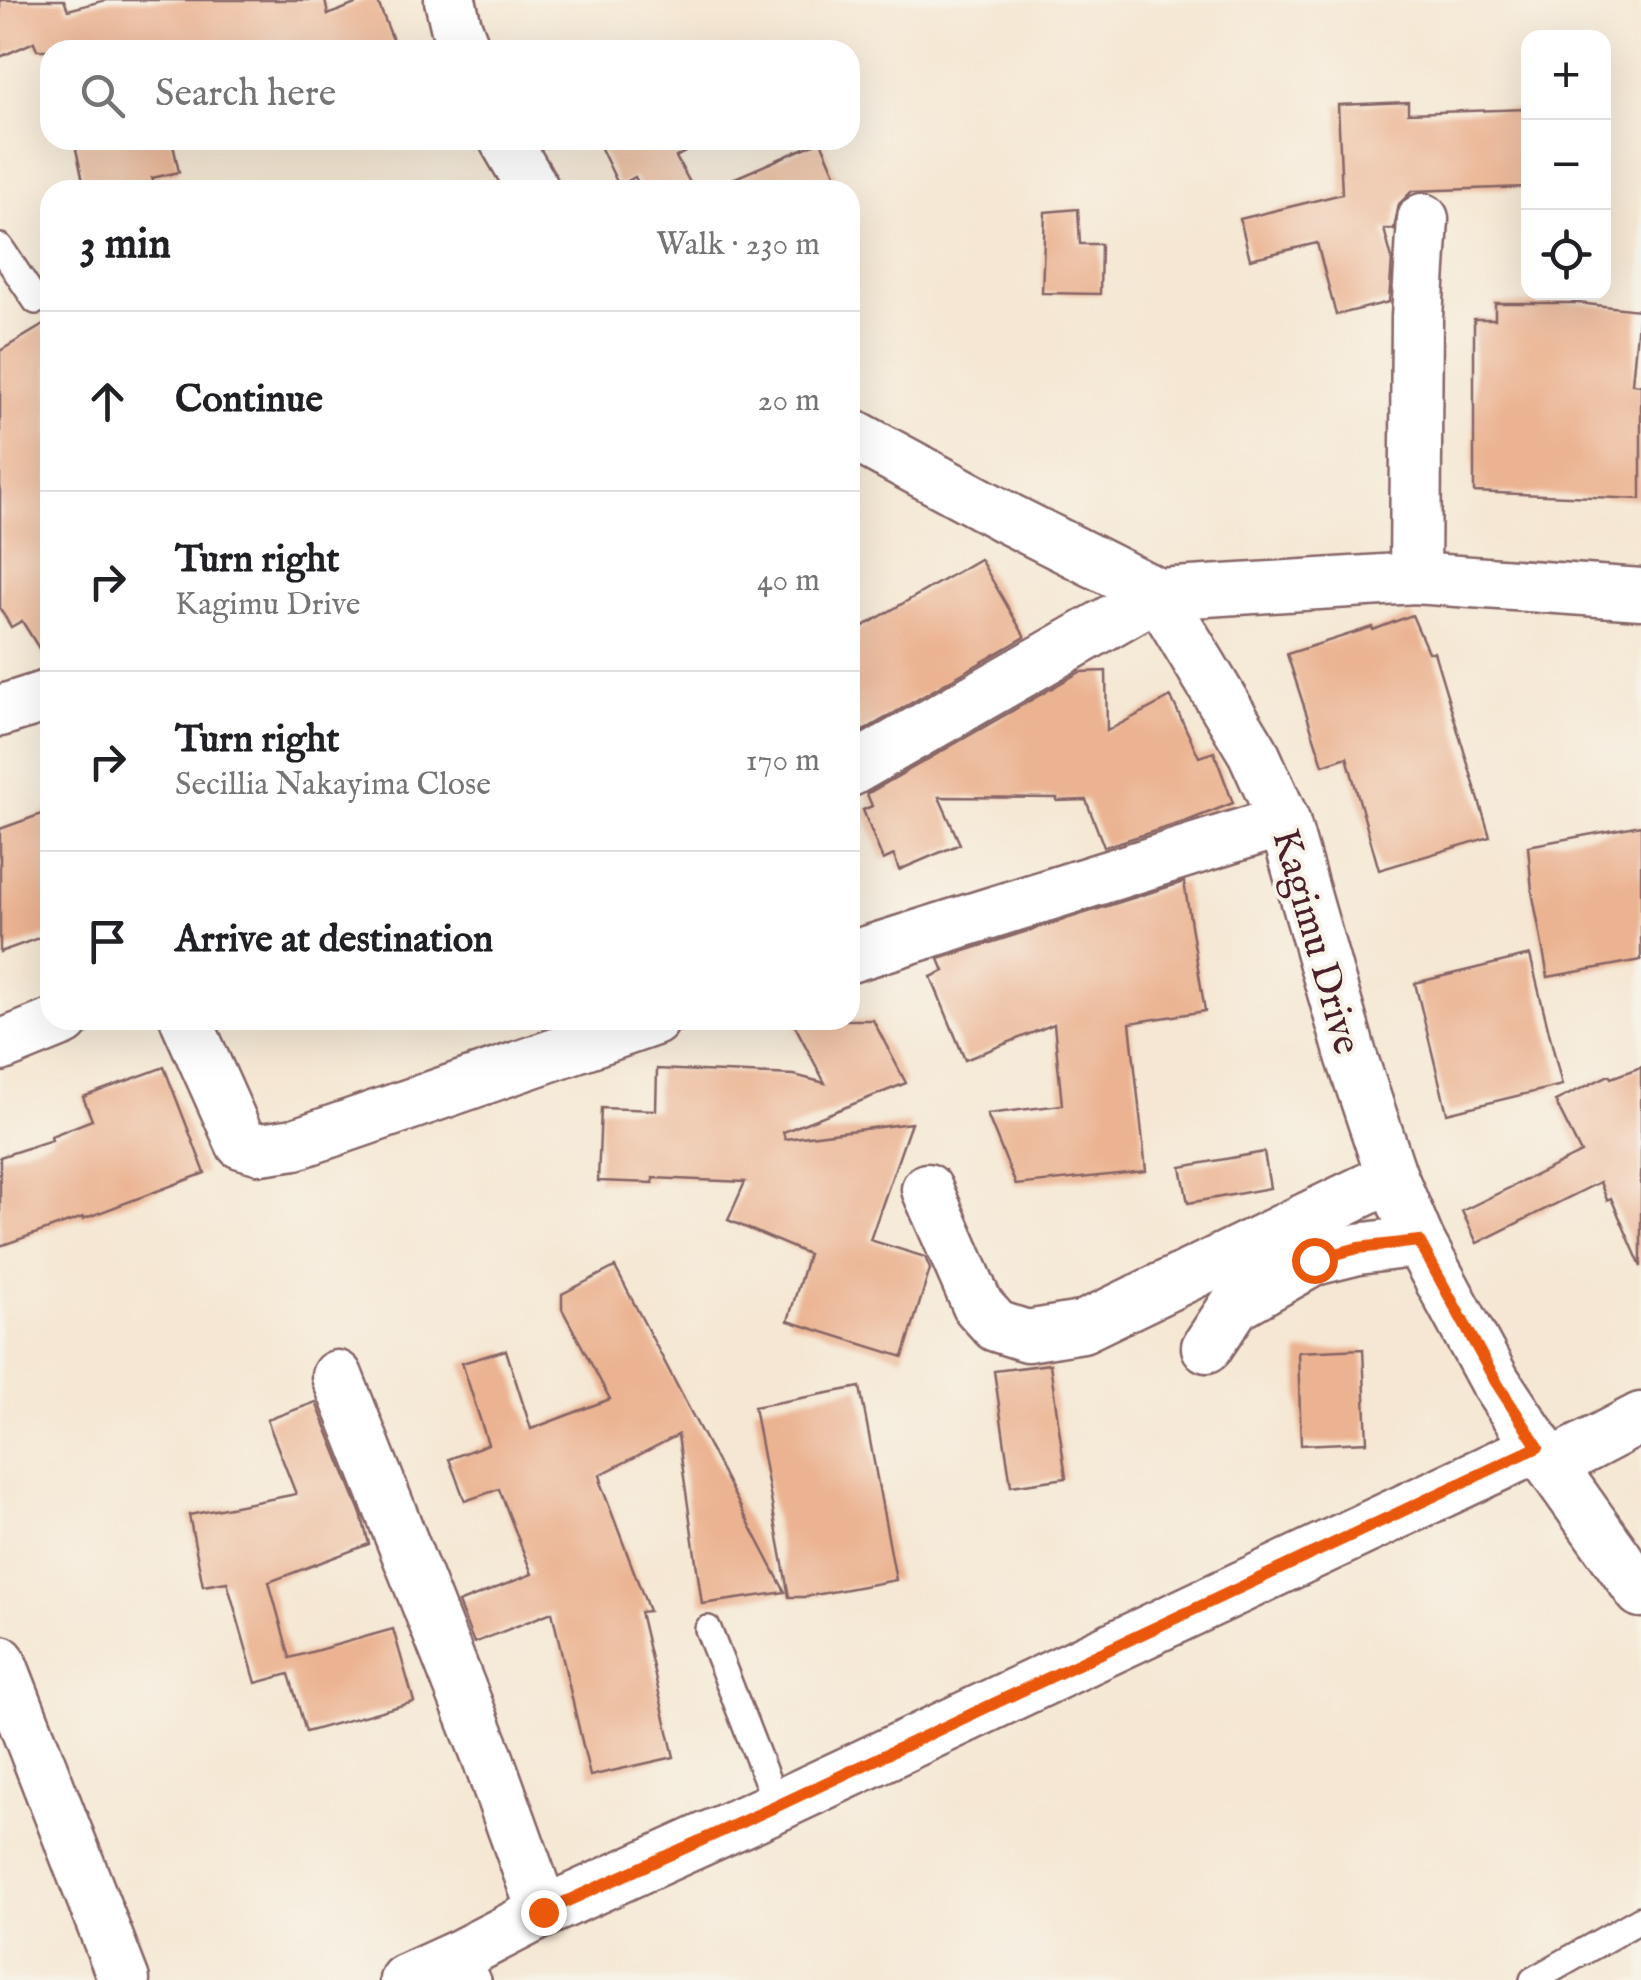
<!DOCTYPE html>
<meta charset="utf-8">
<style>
body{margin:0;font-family:"IM FELL English",serif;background:#f6f6f6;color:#202124}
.controls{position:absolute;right:30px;top:30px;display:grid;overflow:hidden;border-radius:20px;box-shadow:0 10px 40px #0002}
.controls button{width:90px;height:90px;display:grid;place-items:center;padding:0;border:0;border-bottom:2px solid #e0e0e0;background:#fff;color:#202124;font:50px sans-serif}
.stop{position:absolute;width:30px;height:30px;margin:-22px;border:8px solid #ea580c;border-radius:50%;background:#fff}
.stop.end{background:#ea580c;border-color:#fff;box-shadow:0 2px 10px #0008}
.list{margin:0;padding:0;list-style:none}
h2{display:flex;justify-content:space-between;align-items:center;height:130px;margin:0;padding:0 40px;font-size:42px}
h2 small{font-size:32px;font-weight:400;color:#757577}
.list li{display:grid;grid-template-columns:65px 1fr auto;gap:30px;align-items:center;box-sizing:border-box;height:180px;padding:0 40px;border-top:2px solid #e0e0e0}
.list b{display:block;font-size:38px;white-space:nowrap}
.list p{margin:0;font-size:32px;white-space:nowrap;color:#757577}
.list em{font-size:32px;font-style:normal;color:#757577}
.icon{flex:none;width:55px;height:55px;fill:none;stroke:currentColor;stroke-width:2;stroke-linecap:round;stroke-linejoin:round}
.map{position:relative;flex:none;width:1641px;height:1980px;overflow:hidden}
.search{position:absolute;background:#fff;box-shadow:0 10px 40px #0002;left:40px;top:40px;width:820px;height:110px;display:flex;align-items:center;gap:25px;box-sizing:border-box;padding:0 35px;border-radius:30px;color:#757577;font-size:38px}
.panel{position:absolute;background:#fff;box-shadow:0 10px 40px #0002;left:40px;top:180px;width:820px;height:850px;border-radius:30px}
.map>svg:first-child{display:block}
.building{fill:#ebb392}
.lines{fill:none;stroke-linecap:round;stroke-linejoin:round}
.lane-casing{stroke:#866566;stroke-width:30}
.street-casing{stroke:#866566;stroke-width:55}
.lane{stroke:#fff;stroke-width:25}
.street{stroke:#fff;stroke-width:50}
.route{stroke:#ea580c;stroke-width:12}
.labels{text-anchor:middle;stroke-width:8;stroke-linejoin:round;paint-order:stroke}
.street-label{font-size:40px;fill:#4a1f2b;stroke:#f7f3e8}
</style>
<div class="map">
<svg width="1641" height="1980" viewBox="0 0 1641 1980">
<rect width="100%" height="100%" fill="#f7f3e8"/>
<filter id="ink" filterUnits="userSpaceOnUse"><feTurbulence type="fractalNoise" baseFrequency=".01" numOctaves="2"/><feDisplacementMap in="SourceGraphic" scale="20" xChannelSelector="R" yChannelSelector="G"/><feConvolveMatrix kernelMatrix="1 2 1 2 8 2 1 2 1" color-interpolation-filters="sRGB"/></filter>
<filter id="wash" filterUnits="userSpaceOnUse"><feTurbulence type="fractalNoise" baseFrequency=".0048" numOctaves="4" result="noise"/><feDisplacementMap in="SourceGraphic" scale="40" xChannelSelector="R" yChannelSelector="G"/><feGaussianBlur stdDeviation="2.25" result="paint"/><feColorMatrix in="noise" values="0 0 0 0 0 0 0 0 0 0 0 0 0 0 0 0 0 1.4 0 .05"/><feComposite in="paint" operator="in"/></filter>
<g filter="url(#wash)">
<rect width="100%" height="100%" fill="#f5e7d3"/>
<g id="blocks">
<g class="building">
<path d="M 0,0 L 64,0 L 68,10 L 106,0 L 325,0 L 328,15 L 365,0 L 377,0 L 397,50 L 37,50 L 34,42 L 0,57 Z"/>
<path d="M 1408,102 L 1408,113 L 1528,109 L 1528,187 L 1412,191 L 1399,204 L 1394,229 L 1384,229 L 1392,259 L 1389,302 L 1336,315 L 1317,243 L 1250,259 L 1240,219 L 1342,194 L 1338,105 Z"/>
<path d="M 74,140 L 172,140 L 179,172 L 152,178 L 156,190 L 85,190 Z"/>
<path d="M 597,140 L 708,140 L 676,157 L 694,190 L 642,190 L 635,177 L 619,186 Z"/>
<path d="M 821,141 L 842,190 L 707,190 Z"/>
<path d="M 1078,209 L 1080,244 L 1101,244 L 1100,294 L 1042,293 L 1045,212 Z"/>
<path d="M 1495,303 L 1578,303 L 1639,310 L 1632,384 L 1641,385 L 1641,499 L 1474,492 L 1474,319 L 1495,319 Z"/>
<path d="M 50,321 L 50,666 L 22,621 L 11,627 L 0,608 L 0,351 Z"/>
<path d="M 980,559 L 1025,637 L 856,735 L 850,726 L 850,634 Z"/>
<path d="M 1412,615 L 1428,652 L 1434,652 L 1490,837 L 1379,870 L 1347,757 L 1323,765 L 1287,654 L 1372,627 L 1373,630 Z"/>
<path d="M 1106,671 L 1107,731 L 1171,697 L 1199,757 L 1214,752 L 1233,803 L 1187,821 L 1104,847 L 1086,800 L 1057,801 L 1057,798 L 939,797 L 960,844 L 899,870 L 894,855 L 883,860 L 863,810 L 872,806 L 867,794 L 1080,672 Z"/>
<path d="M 50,811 L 50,934 L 0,952 L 0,829 Z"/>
<path d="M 1641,825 L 1641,960 L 1548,977 L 1532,891 L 1528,846 Z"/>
<path d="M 1184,882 L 1205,1011 L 1130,1023 L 1146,1171 L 1016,1185 L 987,1114 L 1062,1105 L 1054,1024 L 965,1060 L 931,977 L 944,971 L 939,959 Z"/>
<path d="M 1530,955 L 1562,1085 L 1447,1113 L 1415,983 Z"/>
<path d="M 792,1020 L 873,1020 L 906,1083 L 783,1132 L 785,1139 L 911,1123 L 870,1240 L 925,1257 L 930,1269 L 903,1357 L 788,1321 L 808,1254 L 728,1220 L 745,1182 L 653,1178 L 653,1183 L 598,1181 L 601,1108 L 656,1110 L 657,1069 L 794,1075 L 825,1083 Z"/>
<path d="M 164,1067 L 205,1173 L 83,1219 L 83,1217 L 0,1246 L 0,1157 L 52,1140 L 51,1136 L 92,1120 L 83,1097 Z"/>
<path d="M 1641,1067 L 1641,1267 L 1611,1198 L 1607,1200 L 1600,1182 L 1477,1243 L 1462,1211 L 1581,1153 L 1555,1101 L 1609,1075 L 1611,1078 Z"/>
<path d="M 1264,1152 L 1270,1188 L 1188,1203 L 1181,1167 Z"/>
<path d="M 615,1267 L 785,1592 L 702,1604 L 678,1435 L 600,1475 L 602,1482 L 600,1482 L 649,1611 L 640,1612 L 674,1757 L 590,1776 L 552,1612 L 474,1643 L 458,1603 L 532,1574 L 499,1489 L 465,1501 L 449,1459 L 488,1444 L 462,1363 L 506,1350 L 531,1429 L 610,1399 L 562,1309 L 562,1294 Z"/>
<path d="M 1363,1349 L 1367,1442 L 1301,1445 L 1298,1352 Z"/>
<path d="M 1050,1364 L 1066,1478 L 1011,1486 L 994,1371 Z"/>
<path d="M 860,1387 L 896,1580 L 804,1597 L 789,1597 L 754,1407 Z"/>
<path d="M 316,1402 L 361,1514 L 369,1544 L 269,1582 L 290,1658 L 393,1629 L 414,1702 L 306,1732 L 289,1674 L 256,1683 L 227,1582 L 203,1586 L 189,1515 L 296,1494 L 267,1420 Z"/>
</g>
</g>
</g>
<g filter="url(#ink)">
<use href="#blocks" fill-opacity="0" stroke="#866566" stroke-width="2.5"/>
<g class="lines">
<g class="lane-casing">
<g id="lane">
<path d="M 0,247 L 36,301"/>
<path d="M 708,1629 L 777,1806"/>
<path d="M 462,1954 L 478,1980"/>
<path d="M 1533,1980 L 1641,1919"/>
</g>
</g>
<g class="street-casing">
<g id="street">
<path d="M 450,0 L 456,26 L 465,50"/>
<path d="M 505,140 L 534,190"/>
<path d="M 850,433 L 1007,518 L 1158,594 L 1253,752 L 1284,821 L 1351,1055 L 1392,1177 L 1419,1241 L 1495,1382 L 1538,1447 L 1641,1592"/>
<path d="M 1415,578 L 1417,317 L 1423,219"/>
<path d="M 0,711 L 50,695"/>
<path d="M 850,771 L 1158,594 L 1415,578 L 1641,594"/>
<path d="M 850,957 L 1284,821"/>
<path d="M 186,1020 L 241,1143 L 261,1149 L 295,1144 L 654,1020"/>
<path d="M 0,1046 L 64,1020"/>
<path d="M 927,1189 L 978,1306 L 996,1326 L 1027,1336 L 1082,1327 L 1392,1177"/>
<path d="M 1207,1347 L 1235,1305 L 1314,1260 L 1358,1249 L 1419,1241"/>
<path d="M 337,1376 L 486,1753 L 543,1912"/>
<path d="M 1551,1465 L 1641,1418"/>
<path d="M 0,1661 L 124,1980"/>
<path d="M 405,1980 L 462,1954 L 543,1912 L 777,1806 L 1538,1447"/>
</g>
</g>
<use href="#lane" class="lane"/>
<use href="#street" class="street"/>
</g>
</g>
<g class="lines" filter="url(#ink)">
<path class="route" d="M 543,1912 L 777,1806 L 1538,1447 L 1496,1382 L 1419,1241 L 1358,1248 L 1314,1260"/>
</g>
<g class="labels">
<g class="street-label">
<text transform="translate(1318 941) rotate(74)" y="14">Kagimu Drive</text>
</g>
</g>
</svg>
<div class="controls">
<button>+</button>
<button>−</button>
<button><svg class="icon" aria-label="locate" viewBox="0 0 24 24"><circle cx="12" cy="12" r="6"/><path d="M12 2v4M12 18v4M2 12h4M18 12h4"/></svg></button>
</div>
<div class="stop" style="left:1314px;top:1260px"></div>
<div class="stop end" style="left:543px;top:1912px"></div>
<div class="search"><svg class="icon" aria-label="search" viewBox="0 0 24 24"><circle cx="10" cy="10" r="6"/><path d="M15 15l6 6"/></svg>Search here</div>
<section class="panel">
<h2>3 min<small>Walk · 230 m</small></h2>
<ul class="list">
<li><svg class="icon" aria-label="ahead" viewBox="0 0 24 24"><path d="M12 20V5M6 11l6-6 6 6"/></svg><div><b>Continue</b></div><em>20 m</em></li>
<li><svg class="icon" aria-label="right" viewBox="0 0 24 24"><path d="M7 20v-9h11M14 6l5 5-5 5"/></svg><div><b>Turn right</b><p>Kagimu Drive</p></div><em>40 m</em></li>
<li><svg class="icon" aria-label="right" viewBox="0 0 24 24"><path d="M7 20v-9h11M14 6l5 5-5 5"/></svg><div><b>Turn right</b><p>Secillia Nakayima Close</p></div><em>170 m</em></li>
<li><svg class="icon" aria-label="arrive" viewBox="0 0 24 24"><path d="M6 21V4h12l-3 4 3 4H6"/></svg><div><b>Arrive at destination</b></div></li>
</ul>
</section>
</div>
